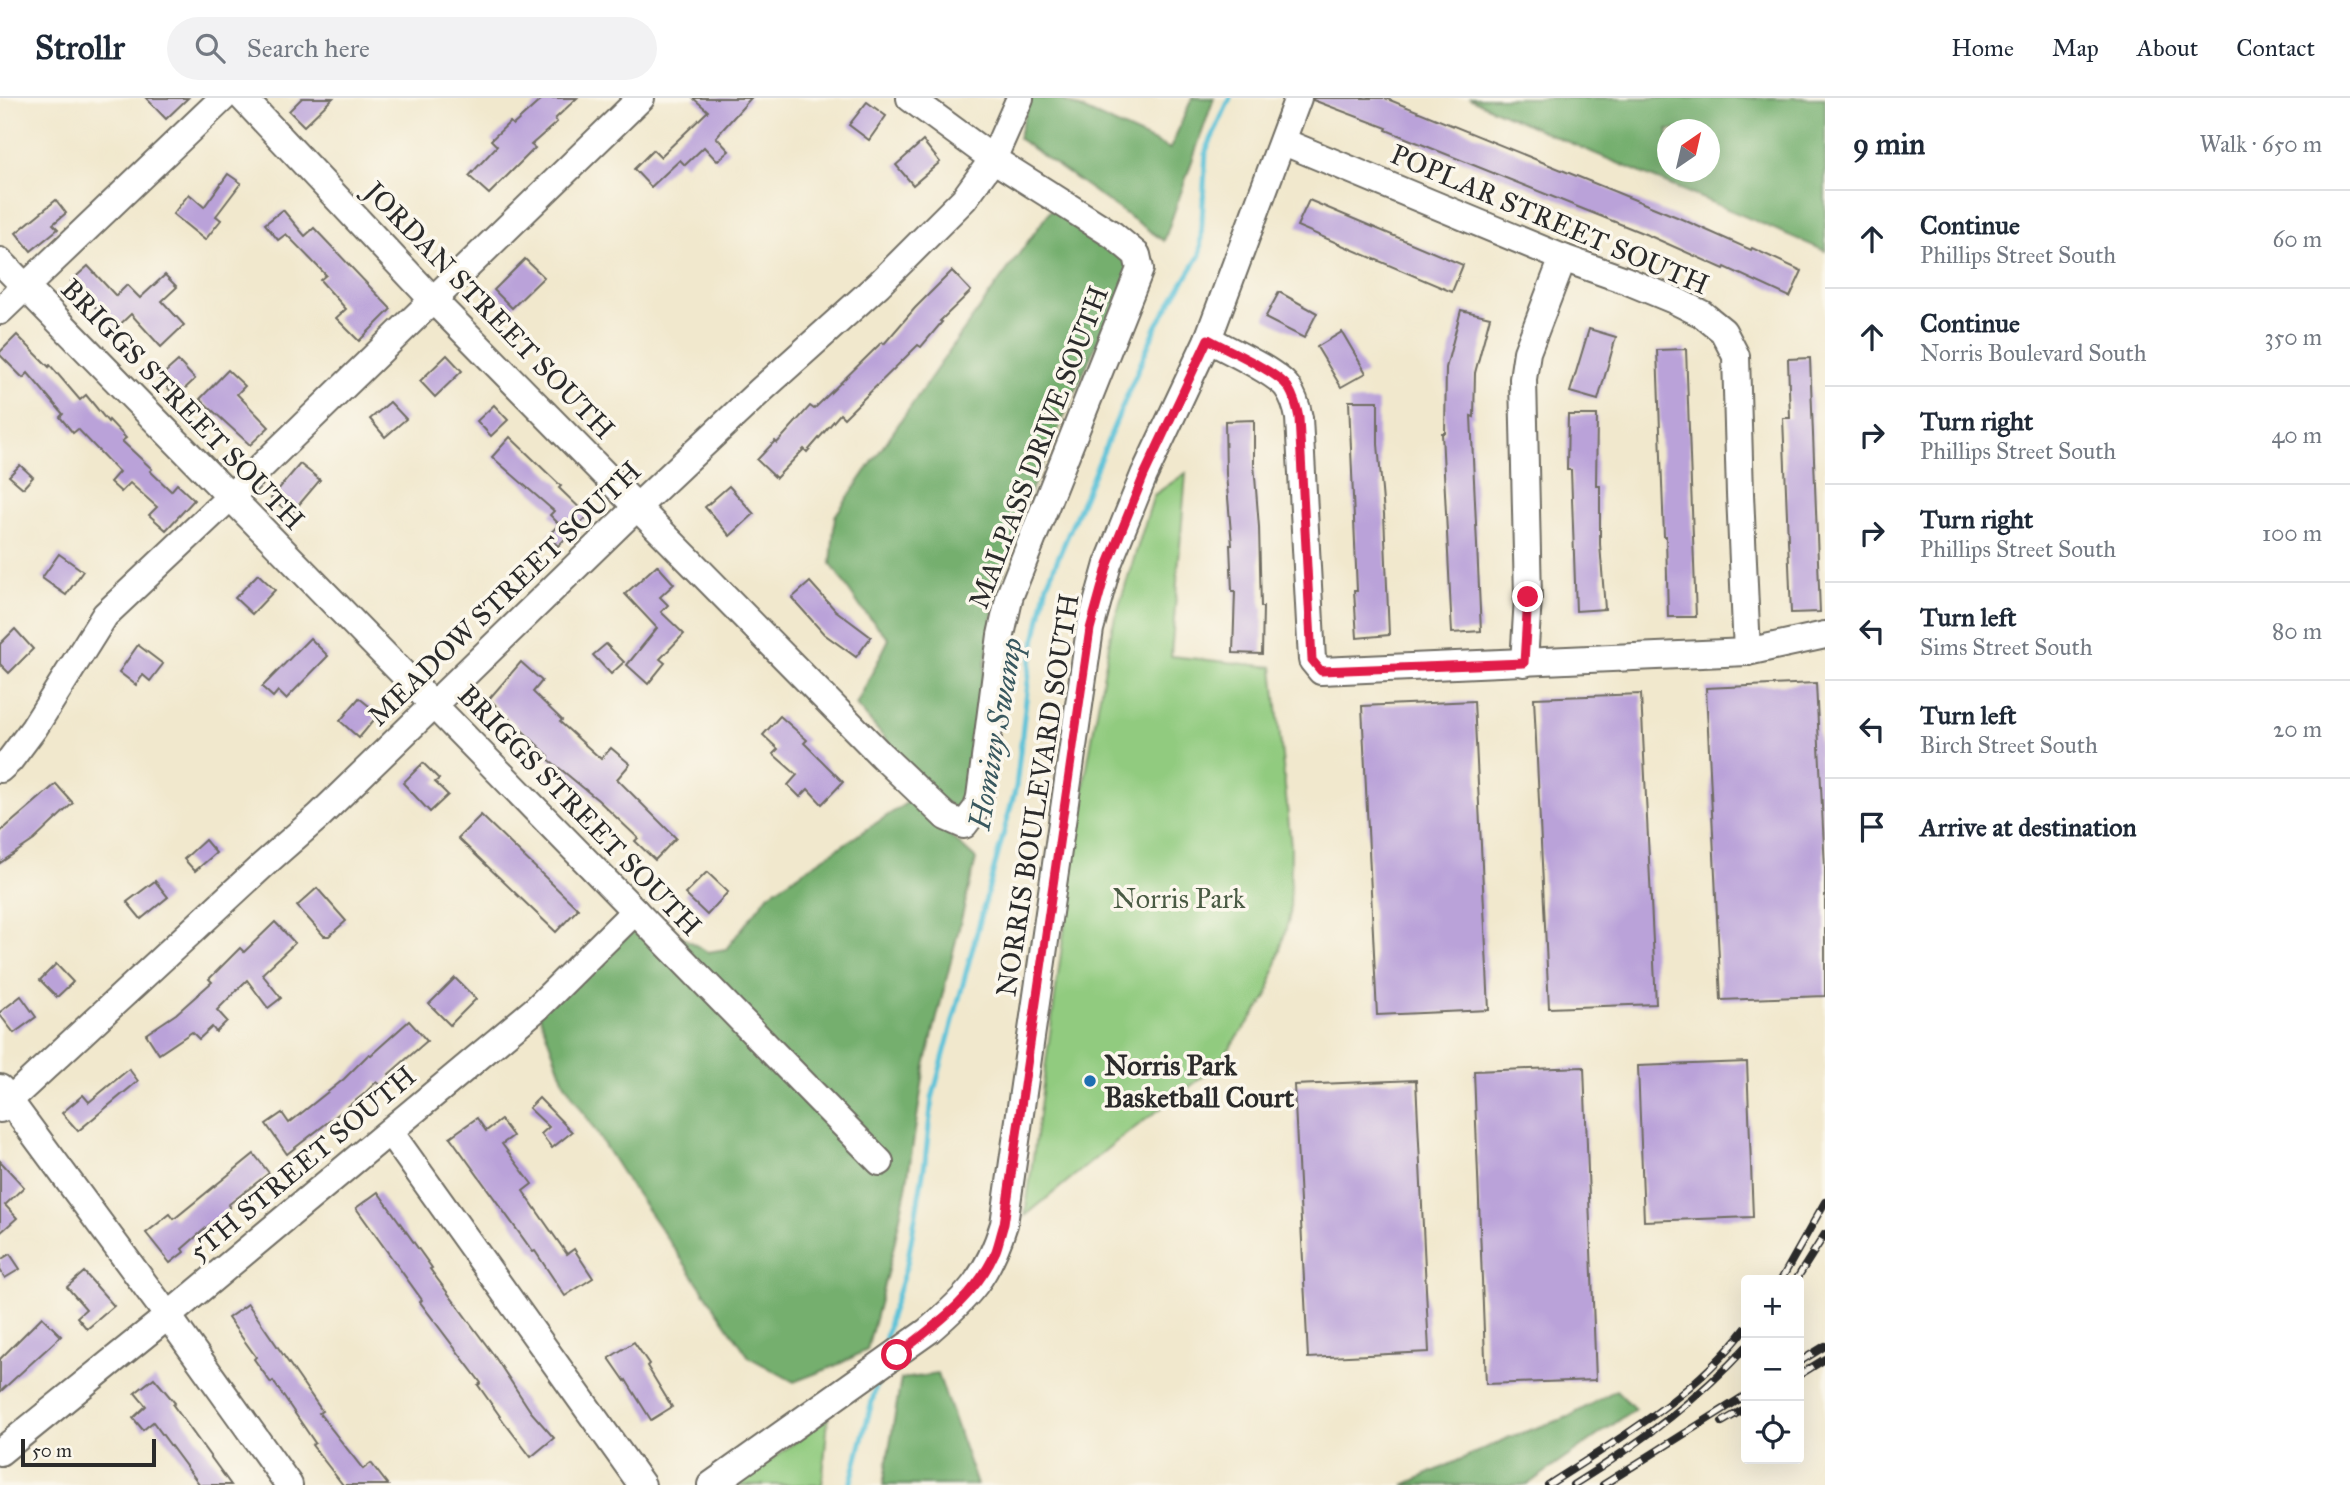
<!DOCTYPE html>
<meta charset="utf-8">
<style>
body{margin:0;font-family:"IM FELL Great Primer",serif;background:#f2f2f3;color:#1f2937}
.controls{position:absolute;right:21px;bottom:21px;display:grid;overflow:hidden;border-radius:7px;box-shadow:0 7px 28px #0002}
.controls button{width:63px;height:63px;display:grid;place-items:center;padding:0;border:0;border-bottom:2px solid #e0e1e3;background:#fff;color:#1f2937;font:35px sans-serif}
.compass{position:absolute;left:1657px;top:21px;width:63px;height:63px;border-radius:50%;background:#fff;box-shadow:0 7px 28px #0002;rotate:34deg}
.scale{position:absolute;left:21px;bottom:18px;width:135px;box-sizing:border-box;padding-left:7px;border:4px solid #2b2b2b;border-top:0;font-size:19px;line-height:24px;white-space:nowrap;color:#2b2b2b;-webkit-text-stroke:5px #fbf7ec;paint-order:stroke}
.stop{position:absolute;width:21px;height:21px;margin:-16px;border:5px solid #e11d48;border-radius:50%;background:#fff}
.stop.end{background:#e11d48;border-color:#fff;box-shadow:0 2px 7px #0008}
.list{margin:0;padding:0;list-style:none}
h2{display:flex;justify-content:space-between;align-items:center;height:91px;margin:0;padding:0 28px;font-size:30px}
h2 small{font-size:23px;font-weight:400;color:#747a83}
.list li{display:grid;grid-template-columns:46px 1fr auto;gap:21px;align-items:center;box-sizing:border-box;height:98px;padding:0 28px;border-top:2px solid #e0e1e3}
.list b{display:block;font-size:26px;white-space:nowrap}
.list p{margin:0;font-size:23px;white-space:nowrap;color:#747a83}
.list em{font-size:23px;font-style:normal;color:#747a83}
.icon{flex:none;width:38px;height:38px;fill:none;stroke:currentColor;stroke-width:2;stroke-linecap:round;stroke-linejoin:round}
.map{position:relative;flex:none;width:1825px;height:1387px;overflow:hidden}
header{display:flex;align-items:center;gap:42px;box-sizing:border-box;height:98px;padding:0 35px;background:#fff;border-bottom:2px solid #e0e1e3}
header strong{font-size:33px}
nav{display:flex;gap:38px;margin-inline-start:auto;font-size:24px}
.search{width:490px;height:63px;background:#f2f2f3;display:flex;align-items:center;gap:18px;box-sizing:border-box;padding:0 24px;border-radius:38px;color:#747a83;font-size:26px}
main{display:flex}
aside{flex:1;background:#fff}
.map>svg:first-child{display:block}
.green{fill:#91cb7f;stroke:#5e7b55;stroke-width:2}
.forest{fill:#74af6e;stroke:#506d4c;stroke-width:2;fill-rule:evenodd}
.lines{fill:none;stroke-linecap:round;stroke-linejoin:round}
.stream{stroke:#5bc2d8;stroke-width:5}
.building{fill:#baa2d9}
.minor-casing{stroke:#706d64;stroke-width:30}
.minor{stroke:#fff;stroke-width:26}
.rail-casing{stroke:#2b2b2b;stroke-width:8}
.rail{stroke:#fbf7ec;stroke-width:5;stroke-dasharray:16;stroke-linecap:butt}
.route{stroke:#e11d48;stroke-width:9}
.poi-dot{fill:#1f6fb2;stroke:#fbf7ec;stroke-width:2.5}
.labels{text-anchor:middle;stroke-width:7;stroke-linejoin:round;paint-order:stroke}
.street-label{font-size:28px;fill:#2b2b2b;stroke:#fbf7ec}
.park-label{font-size:28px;fill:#4a5b44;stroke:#fbf7ec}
.poi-label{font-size:28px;font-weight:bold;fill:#2b2b2b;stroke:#fbf7ec;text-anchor:start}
.water-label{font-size:30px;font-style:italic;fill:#39585f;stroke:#fbf7ec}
</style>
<header>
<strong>Strollr</strong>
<div class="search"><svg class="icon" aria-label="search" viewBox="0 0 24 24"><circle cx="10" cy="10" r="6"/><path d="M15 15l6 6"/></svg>Search here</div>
<nav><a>Home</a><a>Map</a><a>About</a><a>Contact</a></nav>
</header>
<main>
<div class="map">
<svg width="1825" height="1387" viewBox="0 0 1825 1387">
<rect width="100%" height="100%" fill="#fbf7ec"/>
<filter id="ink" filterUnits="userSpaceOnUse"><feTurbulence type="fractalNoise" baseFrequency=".0143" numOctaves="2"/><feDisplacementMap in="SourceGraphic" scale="14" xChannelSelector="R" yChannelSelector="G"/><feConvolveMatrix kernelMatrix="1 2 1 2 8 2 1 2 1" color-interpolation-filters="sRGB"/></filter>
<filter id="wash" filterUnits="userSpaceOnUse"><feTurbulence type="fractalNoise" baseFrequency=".00686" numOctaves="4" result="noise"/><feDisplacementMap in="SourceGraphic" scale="28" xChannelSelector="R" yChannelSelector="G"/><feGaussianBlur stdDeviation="1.57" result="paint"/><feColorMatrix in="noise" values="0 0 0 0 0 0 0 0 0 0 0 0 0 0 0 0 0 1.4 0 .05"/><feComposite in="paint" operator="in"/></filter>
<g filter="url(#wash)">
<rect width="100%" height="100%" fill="#f1e8cd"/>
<g class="green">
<path d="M 1186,375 L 1171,558 L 1273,569 L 1291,748 L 1290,816 L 1267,899 L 1216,969 L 1113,1046 L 1025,1118 L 1085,680 L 1112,530 L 1154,397 Z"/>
<path d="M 828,1320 L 822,1387 L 736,1387 Z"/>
</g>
<g class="forest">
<path d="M 1030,0 L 1058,0 L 1170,51 L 1192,0 L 1214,0 L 1164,143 L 1018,40 Z"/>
<path d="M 1469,0 L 1825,0 L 1825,153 C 1707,101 1586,54 1469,0 ZM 1668,32 L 1710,32 L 1710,74 L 1668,74 Z"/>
<path d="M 1058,102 L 1132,151 L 1129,179 L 1107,222 L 1021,415 L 996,500 L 978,608 L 966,703 L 955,710 L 934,697 L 856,607 L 889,541 L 861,510 L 831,466 L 835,418 L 956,243 Z"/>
<path d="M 911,702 L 976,761 L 925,968 L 906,1091 L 892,1156 L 867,1252 L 835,1268 L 794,1284 L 749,1259 L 622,1075 L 564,984 L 537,910 L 635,813 L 708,854 L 726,851 L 769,796 Z"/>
<path d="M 938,1276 L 977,1387 L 883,1387 L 901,1281 Z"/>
<path d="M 1616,1292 L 1635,1311 L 1527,1387 L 1404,1387 L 1510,1339 L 1568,1319 Z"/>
</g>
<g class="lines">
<g class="stream">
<path d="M 883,1254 L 890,1219 L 907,1166 L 925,1064 L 932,1001 L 1016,689 L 1030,567 L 1047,486 L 1157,227 L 1200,157 L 1206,53 L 1230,0"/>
<path d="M 850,1387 L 878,1281"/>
</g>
</g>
<g id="blocks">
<g class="building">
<path d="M 146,0 L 188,0 L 166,21 Z"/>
<path d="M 302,0 L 333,0 L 304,28 L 289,13 Z"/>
<path d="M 543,0 L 577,0 L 555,21 L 557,24 L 531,47 L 535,50 L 489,96 L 469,78 L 497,48 L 491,42 L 510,24 L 513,27 Z"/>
<path d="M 693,0 L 751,0 L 716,39 L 729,53 L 717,63 L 704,49 L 685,67 L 680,62 L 651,89 L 634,71 L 653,52 L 660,59 L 708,13 Z"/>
<path d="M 1313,0 L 1385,0 L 1677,119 L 1751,152 L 1752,150 L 1802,173 L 1790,199 L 1725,169 L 1724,171 L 1650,138 L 1386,32 L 1387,30 L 1313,2 Z"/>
<path d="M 867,4 L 886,18 L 869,42 L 849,27 Z"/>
<path d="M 923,43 L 940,64 L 913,87 L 896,67 Z"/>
<path d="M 228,76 L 241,85 L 216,118 L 221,122 L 205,142 L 173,116 L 189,96 L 204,109 Z"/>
<path d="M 56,102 L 66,115 L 53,126 L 58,131 L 31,153 L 16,135 Z"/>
<path d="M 1309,102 L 1463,167 L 1452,194 L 1297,128 Z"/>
<path d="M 283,112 L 305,138 L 314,130 L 391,211 L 359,243 L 336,220 L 346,211 L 320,182 L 326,177 L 286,136 L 278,142 L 265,126 Z"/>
<path d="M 525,161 L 544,179 L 512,210 L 494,192 Z"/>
<path d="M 88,168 L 116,198 L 127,187 L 140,200 L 165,177 L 177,189 L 162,203 L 184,227 L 161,249 L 131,216 L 113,233 L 97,217 L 100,214 L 71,183 Z"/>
<path d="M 952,173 L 971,193 L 940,223 L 942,224 L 921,249 L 918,247 L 844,320 L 840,316 L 807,354 L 804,351 L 776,380 L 757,362 L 775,343 L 777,345 L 810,308 L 814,311 L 882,244 L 884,246 L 915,210 Z"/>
<path d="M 1279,194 L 1317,215 L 1304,240 L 1265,220 Z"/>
<path d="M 1461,212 L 1490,219 L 1475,275 L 1474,319 L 1471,318 L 1481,533 L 1452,535 L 1442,335 L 1445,335 L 1446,270 Z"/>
<path d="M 1589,231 L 1616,239 L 1598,302 L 1570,294 Z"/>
<path d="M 1342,234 L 1366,275 L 1341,289 L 1317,249 Z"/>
<path d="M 17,237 L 49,269 L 50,267 L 80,302 L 86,297 L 108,324 L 109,322 L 126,340 L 122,343 L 152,371 L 150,373 L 171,393 L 177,386 L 194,402 L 166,432 L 149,417 L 157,409 L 130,385 L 121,394 L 110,384 L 119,374 L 78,331 L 73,335 L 60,319 L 63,316 L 28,275 L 23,280 L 0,257 L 0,254 Z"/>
<path d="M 1686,251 L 1696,519 L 1668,519 L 1666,438 L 1664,438 L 1657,252 Z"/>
<path d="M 447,257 L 462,273 L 435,299 L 420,283 Z"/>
<path d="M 1810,260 L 1820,514 L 1791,515 L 1783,320 L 1790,320 L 1788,261 Z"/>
<path d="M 178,263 L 195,281 L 176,299 L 159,280 Z"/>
<path d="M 228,272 L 245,288 L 237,296 L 269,329 L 250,347 L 200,301 Z"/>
<path d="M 1349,303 L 1378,303 L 1378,346 L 1384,416 L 1389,537 L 1357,540 L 1354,493 L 1357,493 Z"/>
<path d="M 390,304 L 406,321 L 385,339 L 370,321 Z"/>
<path d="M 494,307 L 508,322 L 491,338 L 477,323 Z"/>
<path d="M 1568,317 L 1597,317 L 1596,388 L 1600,388 L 1600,446 L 1605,511 L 1576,513 L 1571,372 L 1567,372 Z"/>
<path d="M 1254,322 L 1254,366 L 1259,429 L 1261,509 L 1263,509 L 1262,556 L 1233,555 L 1235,493 L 1232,493 L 1230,447 L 1232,447 L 1226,376 L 1225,323 Z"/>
<path d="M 510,339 L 561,388 L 559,390 L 588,418 L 558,448 L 548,438 L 559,426 L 550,417 L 554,413 L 492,359 Z"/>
<path d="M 300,366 L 320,382 L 291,416 L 271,400 Z"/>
<path d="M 20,367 L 33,379 L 23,390 L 9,378 Z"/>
<path d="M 729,388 L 754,416 L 730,438 L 705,409 Z"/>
<path d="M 59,456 L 83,473 L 66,497 L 42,480 Z"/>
<path d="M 657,467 L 674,486 L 660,499 L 668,507 L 661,514 L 684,536 L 660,561 L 665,565 L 648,586 L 627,567 L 657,530 L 625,496 Z"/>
<path d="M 258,476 L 275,492 L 252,516 L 235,500 Z"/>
<path d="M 810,484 L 835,512 L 871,539 L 856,559 L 824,536 L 792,500 Z"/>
<path d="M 15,531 L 33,551 L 9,575 L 0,566 L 0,546 Z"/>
<path d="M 310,540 L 328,558 L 286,601 L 278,593 L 273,599 L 262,589 Z"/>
<path d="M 606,546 L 624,564 L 611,576 L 593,557 Z"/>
<path d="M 138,547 L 163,566 L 150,583 L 143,577 L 136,587 L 119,574 Z"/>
<path d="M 521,564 L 542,583 L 533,594 L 562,622 L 560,624 L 601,661 L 611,650 L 630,666 L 617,681 L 676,740 L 655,762 L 635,743 L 638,740 L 598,702 L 547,660 L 549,658 L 489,601 Z"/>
<path d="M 1816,585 L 1825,771 L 1825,898 L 1721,902 L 1706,590 Z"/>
<path d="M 1641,596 L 1656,906 L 1549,910 L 1534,600 Z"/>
<path d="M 359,600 L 379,616 L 359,640 L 340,623 Z"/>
<path d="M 1474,603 L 1489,912 L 1377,917 L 1362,608 Z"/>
<path d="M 780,618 L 807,642 L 804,645 L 843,684 L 822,706 L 808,691 L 800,699 L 788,687 L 797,677 L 773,656 L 778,651 L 763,637 Z"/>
<path d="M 423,665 L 439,681 L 435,684 L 448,697 L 430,714 L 403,685 Z"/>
<path d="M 56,686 L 73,705 L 34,742 L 0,765 L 0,734 Z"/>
<path d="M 481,717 L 578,811 L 556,834 L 458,740 Z"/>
<path d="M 205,742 L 216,755 L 195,773 L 184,761 Z"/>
<path d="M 707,774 L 728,794 L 707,817 L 685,796 Z"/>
<path d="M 155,783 L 168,799 L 141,821 L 127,804 Z"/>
<path d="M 317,790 L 346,823 L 329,838 L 324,838 L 297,808 Z"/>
<path d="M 275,824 L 295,845 L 262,876 L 281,900 L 268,910 L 247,882 L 217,912 L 227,923 L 216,934 L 212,929 L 199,941 L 192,934 L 159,956 L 146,936 L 176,916 L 212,884 L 209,881 L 240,850 L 244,854 Z"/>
<path d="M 56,866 L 73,884 L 57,899 L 40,882 Z"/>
<path d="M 455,880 L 476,901 L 450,927 L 429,906 Z"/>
<path d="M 21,898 L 36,919 L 14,935 L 0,917 L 0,914 Z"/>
<path d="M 409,923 L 427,943 L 389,976 L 391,978 L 381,988 L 376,984 L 364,996 L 287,1056 L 266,1026 L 282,1015 L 289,1025 L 344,981 L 369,956 L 371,957 Z"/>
<path d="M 1747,964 L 1753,1119 L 1644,1123 L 1638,968 Z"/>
<path d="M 1584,969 L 1596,1282 L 1486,1286 L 1474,973 Z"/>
<path d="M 129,971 L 138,983 L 78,1033 L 62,1015 L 83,997 L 89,1004 Z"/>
<path d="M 1416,982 L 1429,1254 L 1308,1260 L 1294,987 Z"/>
<path d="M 539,1000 L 572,1034 L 552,1050 L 541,1036 L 549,1029 L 529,1010 Z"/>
<path d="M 477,1020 L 486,1033 L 501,1022 L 513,1038 L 502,1046 L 532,1086 L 523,1093 L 567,1156 L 574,1151 L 593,1180 L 565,1198 L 535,1153 L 533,1154 L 450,1039 Z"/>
<path d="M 254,1056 L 269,1075 L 228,1107 L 230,1109 L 182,1151 L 184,1154 L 170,1165 L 146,1135 L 170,1116 L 174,1121 Z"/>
<path d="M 0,1063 L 24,1089 L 5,1107 L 17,1120 L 0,1135 Z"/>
<path d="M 378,1094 L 432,1170 L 430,1171 L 493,1256 L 531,1314 L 554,1340 L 531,1359 L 504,1324 L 478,1287 L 481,1285 L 420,1204 L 422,1202 L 356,1110 Z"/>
<path d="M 10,1156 L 20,1171 L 5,1180 L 0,1172 L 0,1162 Z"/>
<path d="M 84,1174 L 114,1208 L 87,1231 L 77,1219 L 86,1211 L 67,1189 Z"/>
<path d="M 248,1206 L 322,1313 L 319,1315 L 363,1371 L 371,1365 L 388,1387 L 343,1387 L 312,1347 L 315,1345 L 273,1283 L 271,1285 L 254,1261 L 256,1259 L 228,1220 Z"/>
<path d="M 42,1219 L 61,1238 L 0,1294 L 0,1261 Z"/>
<path d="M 634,1244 L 649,1266 L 647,1268 L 672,1309 L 651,1322 L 626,1282 L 625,1283 L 609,1260 Z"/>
<path d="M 154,1280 L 175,1305 L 173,1307 L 231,1387 L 200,1387 L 153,1324 L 143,1332 L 133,1320 L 146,1308 L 135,1295 Z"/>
</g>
</g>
</g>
<g filter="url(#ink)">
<use href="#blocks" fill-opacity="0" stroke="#706d64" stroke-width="2"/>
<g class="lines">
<g class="minor-casing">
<g id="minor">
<path d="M 243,0 L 433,202 L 881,657 L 946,719 L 964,727 L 977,710 L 980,699 L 1001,537 L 1010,497 L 1140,171 L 1137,157 L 1113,137 L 993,61 L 910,0"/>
<path d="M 1284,44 L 1563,160 L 1625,182 L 1676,203 L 1702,216 L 1723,233 L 1736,258 L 1740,396 L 1747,554"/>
<path d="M 0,163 L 880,1064"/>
<path d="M 0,213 L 223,0"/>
<path d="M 1208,241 C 1228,252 1275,273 1287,289 C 1294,299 1297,309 1299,320 L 1312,562 L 1321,573 L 1747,554 L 1825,537"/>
<path d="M 1524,565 L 1528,499 L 1523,281 L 1527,254 L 1563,160"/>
<path d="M 0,671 L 10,662 L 34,630 L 105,517 L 230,399 L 641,0"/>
<path d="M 0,990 L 168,1218 L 289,1387"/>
<path d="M 0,1011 L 262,768 L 319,718 L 637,409 L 760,293 L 879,186 L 964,101 L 993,61 L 1020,0"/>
<path d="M 390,1034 L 642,1387"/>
<path d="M 0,1354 L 168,1218 L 537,910 L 635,813"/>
<path d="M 711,1387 L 928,1233 C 969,1198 988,1178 1004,1126 L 1090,531 L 1108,466 L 1144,377 L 1208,241 L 1298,0"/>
</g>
</g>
<use href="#minor" class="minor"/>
<g class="rail-casing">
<g id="rail">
<path d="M 1781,1182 L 1825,1104"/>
<path d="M 1796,1182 L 1825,1136"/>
<path d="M 1799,1264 L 1825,1248"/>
<path d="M 1799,1277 L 1825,1261"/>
<path d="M 1722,1324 L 1746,1310"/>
<path d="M 1548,1387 C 1619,1341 1694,1298 1746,1230"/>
<path d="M 1573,1387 C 1636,1348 1696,1304 1746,1249"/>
<path d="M 1603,1387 L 1746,1297"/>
</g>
</g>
<use href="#rail" class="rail"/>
</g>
</g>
<g class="lines" filter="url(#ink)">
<path class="route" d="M 897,1257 C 934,1228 976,1199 996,1153 C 999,1145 1001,1135 1004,1126 L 1090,531 L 1108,466 L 1144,377 L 1208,241 C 1228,252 1276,273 1288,289 C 1294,299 1297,309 1299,320 L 1312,562 L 1321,573 L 1524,565 L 1528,499"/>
</g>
<circle class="poi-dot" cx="1090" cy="983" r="7"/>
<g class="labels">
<g class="street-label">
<text transform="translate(1550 121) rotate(23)" y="10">POPLAR STREET SOUTH</text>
<text transform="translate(490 212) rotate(46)" y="10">JORDAN STREET SOUTH</text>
<text transform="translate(183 306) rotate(46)" y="10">BRIGGS STREET SOUTH</text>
<text transform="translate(1038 349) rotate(-69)" y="10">MALPASS DRIVE SOUTH</text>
<text transform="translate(504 495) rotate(-44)" y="10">MEADOW STREET SOUTH</text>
<text transform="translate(1037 697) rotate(-81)" y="10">NORRIS BOULEVARD SOUTH</text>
<text transform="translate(580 712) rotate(46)" y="10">BRIGGS STREET SOUTH</text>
<text transform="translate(302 1065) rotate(-40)" y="10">5TH STREET SOUTH</text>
</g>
<g class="park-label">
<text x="1179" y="810">Norris Park</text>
</g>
<g class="poi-label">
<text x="1104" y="977">Norris Park<tspan x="1104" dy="32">Basketball Court</tspan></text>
</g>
<g class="water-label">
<text transform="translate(996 636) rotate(-80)" y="10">Hominy Swamp</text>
</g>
</g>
</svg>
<div class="controls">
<button>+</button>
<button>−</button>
<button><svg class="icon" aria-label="locate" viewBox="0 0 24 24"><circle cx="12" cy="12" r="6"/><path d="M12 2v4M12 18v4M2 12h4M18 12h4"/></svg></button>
</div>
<svg class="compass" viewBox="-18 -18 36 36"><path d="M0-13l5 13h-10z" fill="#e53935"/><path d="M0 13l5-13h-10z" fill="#747a83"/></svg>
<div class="scale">50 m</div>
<div class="stop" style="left:897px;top:1257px"></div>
<div class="stop end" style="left:1528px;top:499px"></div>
</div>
<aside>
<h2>9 min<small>Walk · 650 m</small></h2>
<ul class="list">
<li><svg class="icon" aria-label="ahead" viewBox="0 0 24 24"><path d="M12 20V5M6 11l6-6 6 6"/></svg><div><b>Continue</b><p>Phillips Street South</p></div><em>60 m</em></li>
<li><svg class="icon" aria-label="ahead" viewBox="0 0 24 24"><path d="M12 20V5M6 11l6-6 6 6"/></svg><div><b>Continue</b><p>Norris Boulevard South</p></div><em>350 m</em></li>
<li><svg class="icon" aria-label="right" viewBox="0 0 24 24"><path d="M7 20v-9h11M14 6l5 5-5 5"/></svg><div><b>Turn right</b><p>Phillips Street South</p></div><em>40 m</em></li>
<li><svg class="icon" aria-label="right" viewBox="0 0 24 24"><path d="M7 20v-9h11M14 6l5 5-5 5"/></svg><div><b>Turn right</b><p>Phillips Street South</p></div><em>100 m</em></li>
<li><svg class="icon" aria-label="left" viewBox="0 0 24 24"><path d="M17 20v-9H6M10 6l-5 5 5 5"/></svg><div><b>Turn left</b><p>Sims Street South</p></div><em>80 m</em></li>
<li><svg class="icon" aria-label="left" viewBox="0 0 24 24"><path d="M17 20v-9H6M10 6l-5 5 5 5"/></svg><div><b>Turn left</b><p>Birch Street South</p></div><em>20 m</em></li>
<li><svg class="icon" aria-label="arrive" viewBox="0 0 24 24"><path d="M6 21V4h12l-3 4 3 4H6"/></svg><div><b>Arrive at destination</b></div></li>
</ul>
</aside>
</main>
